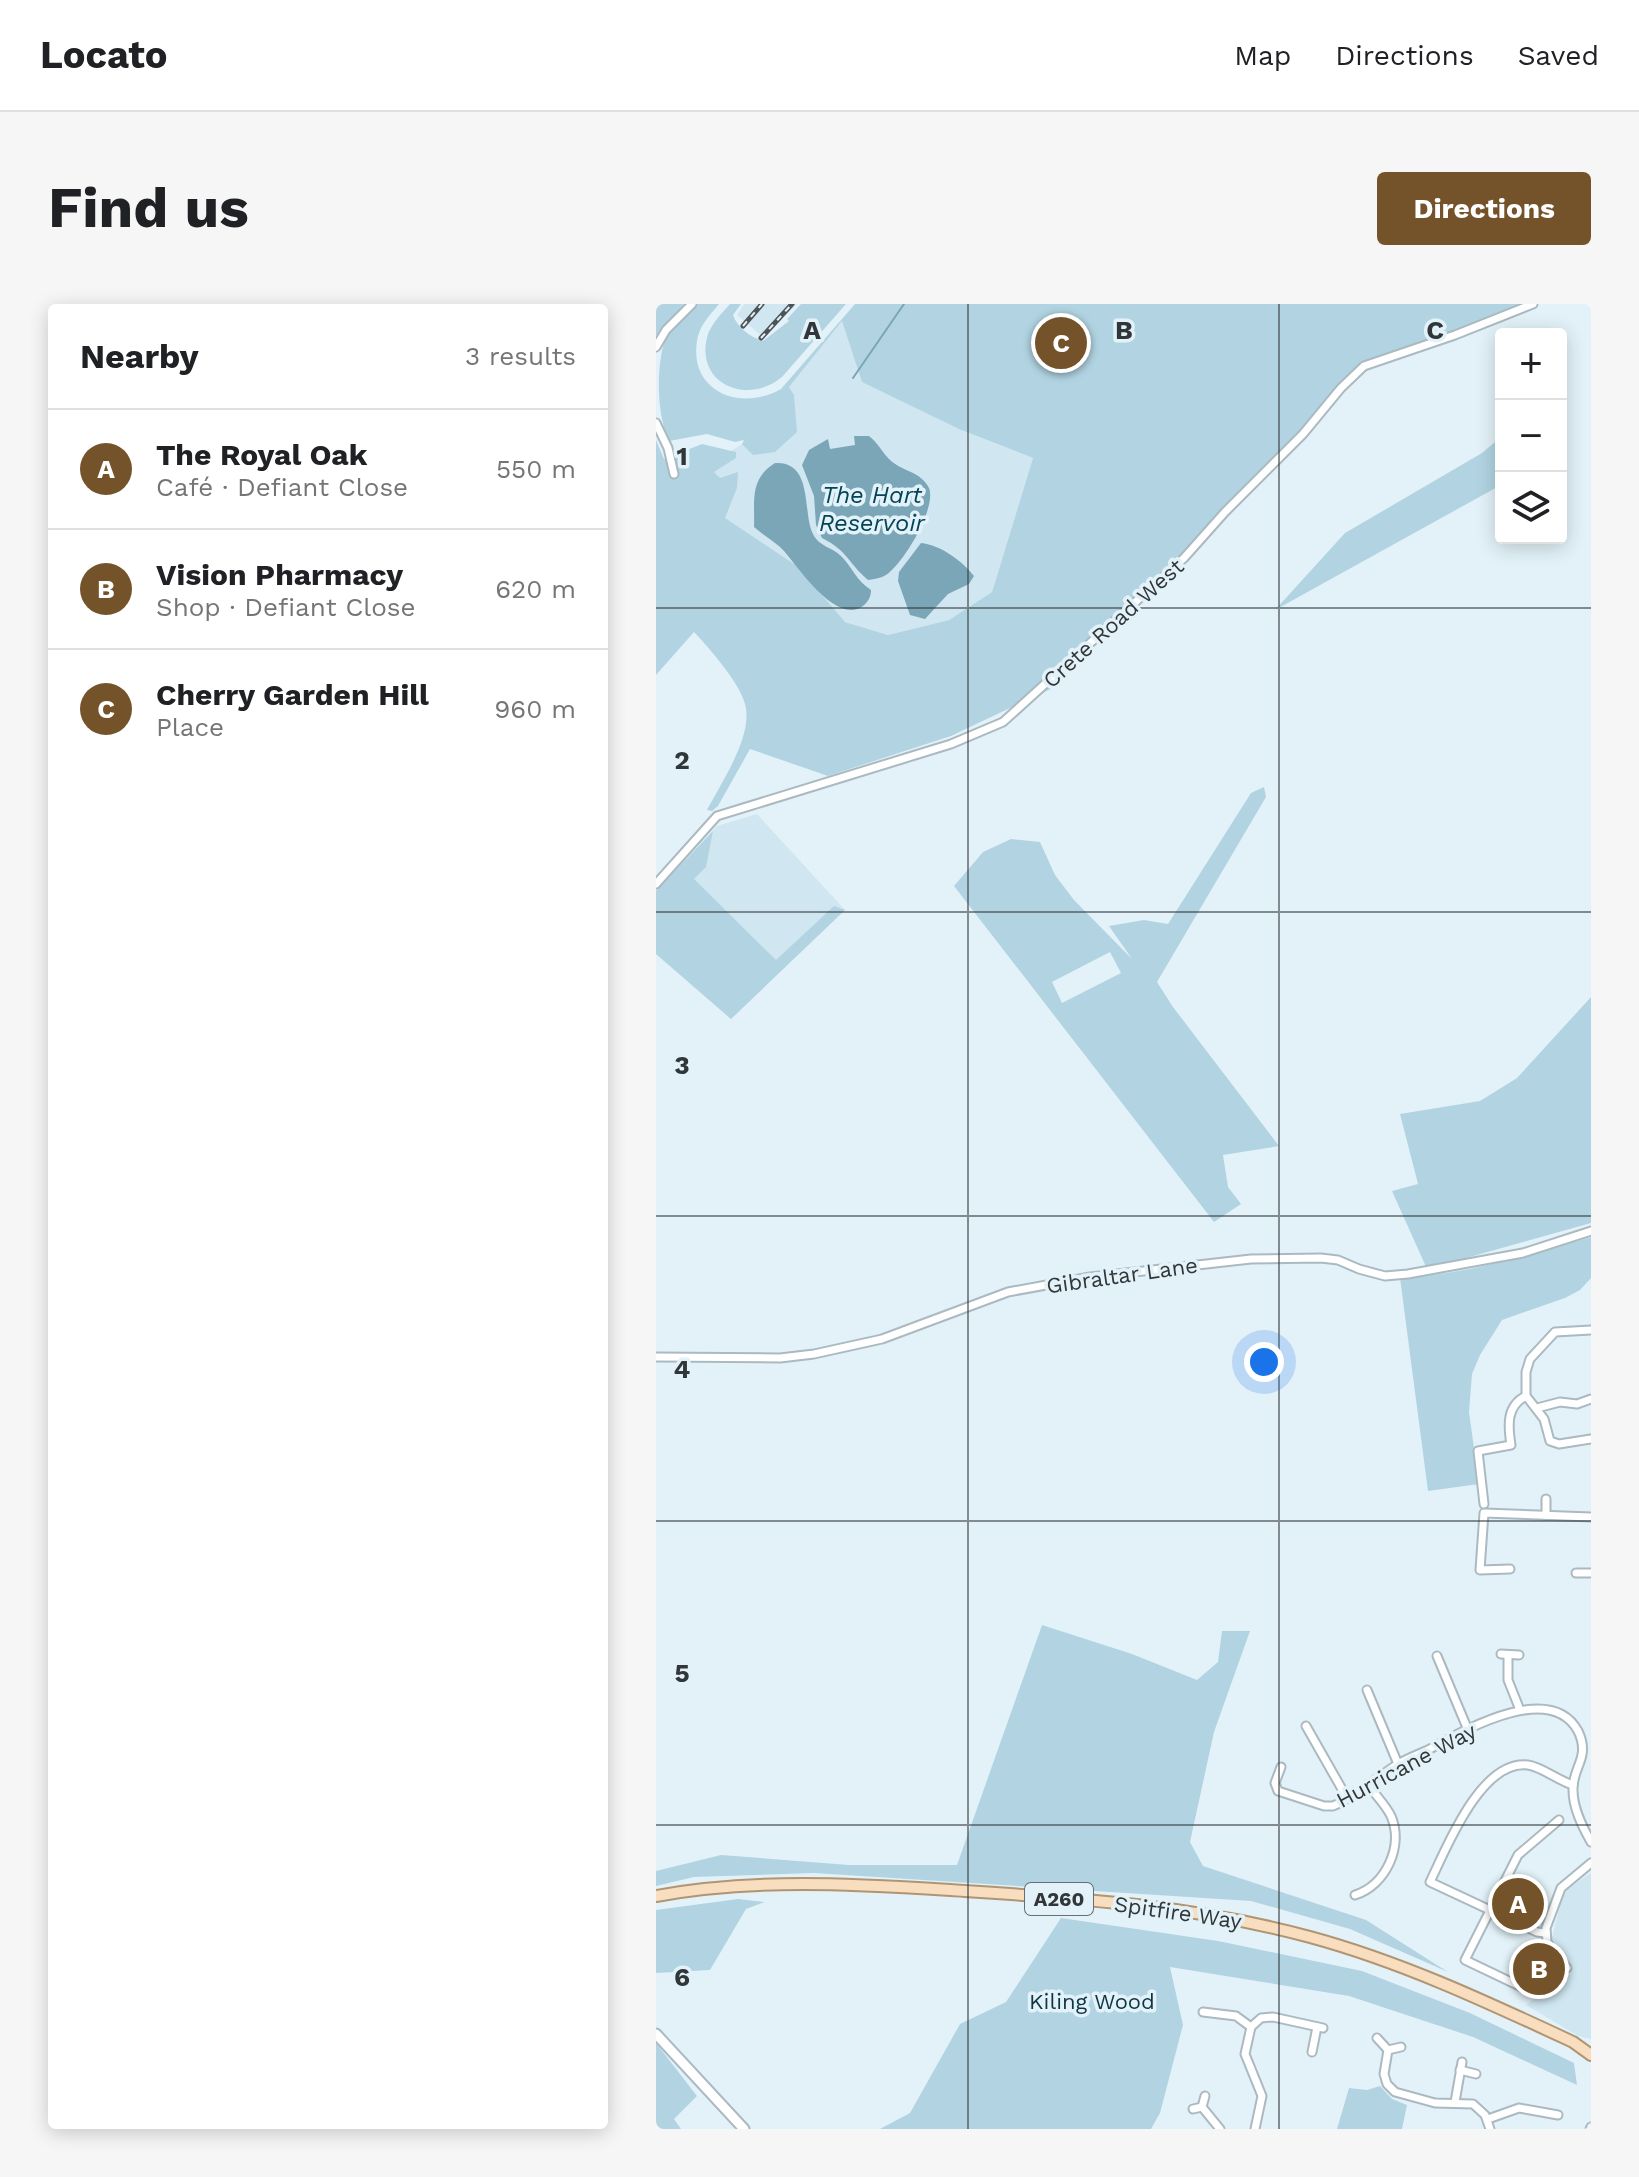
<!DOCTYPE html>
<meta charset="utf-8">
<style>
body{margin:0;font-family:"Work Sans",sans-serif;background:#f6f6f6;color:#202124}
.controls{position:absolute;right:24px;top:24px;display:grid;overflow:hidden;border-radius:8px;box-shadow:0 4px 20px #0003}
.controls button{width:72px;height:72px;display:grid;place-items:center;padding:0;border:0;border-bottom:2px solid #e0e0e0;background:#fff;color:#202124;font:40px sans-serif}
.you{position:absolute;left:608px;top:1058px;width:28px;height:28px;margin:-20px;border:6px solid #fff;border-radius:50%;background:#1a73e8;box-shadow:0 0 0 12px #1a73e833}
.badge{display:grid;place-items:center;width:52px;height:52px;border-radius:50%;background:#75532a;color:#fff;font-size:26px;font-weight:700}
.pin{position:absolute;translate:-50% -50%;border:4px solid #fff;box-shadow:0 2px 8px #0006}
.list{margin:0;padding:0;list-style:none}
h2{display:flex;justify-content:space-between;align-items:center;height:104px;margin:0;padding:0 32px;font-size:34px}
h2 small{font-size:26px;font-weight:400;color:#757577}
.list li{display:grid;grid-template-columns:52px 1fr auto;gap:24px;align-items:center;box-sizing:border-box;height:120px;padding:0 32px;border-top:2px solid #e0e0e0}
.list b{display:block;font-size:30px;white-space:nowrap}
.list p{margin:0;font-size:26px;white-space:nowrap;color:#757577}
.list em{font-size:26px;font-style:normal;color:#757577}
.icon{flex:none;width:44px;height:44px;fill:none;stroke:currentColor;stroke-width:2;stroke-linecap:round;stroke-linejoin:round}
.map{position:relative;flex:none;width:935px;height:1825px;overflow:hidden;border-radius:8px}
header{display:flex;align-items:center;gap:48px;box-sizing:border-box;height:112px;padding:0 40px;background:#fff;border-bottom:2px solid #e0e0e0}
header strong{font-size:38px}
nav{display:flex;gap:44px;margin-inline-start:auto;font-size:28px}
.intro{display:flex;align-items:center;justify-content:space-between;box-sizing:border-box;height:192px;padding:0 48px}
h1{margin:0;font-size:56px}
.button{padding:20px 36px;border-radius:8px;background:#75532a;color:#fff;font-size:28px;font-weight:700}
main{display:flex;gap:48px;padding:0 48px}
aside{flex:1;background:#fff;border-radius:8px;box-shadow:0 4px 20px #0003}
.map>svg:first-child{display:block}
.built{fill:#d0e7f1}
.green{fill:#b2d4e2;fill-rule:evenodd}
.water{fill:#7ba6b8}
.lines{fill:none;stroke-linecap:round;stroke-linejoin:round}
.stream{stroke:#7ba6b8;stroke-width:2}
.street-casing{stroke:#abb9c0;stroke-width:11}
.secondary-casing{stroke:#abb9c0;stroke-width:13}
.primary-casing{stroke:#b09574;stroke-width:14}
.street{stroke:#fff;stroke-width:7}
.secondary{stroke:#fff;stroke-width:9}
.primary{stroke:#f8ddbe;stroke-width:10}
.rail-casing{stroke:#4d5457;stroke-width:5}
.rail{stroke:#e3f2f9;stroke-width:2;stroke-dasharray:6;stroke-linecap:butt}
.grid{fill:none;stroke:#313739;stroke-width:2;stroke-opacity:0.55}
.labels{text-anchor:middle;stroke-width:7;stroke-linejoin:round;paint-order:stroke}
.shield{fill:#e3f2f9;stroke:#666f73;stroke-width:2}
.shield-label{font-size:20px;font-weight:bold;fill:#313739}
.street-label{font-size:22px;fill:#313739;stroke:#e3f2f9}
.park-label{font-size:22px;fill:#0d3543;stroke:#e3f2f9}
.water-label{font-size:24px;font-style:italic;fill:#044458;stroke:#e3f2f9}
.grid-label{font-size:26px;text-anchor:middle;font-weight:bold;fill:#313739;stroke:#e3f2f9;stroke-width:7;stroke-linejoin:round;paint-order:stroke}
</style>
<header>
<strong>Locato</strong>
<nav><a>Map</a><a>Directions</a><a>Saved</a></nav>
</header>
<div class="intro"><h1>Find us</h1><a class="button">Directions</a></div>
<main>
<aside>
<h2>Nearby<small>3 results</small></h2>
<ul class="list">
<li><span class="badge">A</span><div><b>The Royal Oak</b><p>Café · Defiant Close</p></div><em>550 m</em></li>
<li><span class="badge">B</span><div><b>Vision Pharmacy</b><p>Shop · Defiant Close</p></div><em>620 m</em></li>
<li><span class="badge">C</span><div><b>Cherry Garden Hill</b><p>Place</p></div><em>960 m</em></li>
</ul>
</aside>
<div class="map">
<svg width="935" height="1825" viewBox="0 0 935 1825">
<rect width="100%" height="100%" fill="#e3f2f9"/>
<g class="built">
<path d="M 88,0 L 141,0 L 108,34 L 81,11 Z"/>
<path d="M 186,17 L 306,126 L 377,154 L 336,288 L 293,316 L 232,331 L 189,318 L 69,214 L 50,163 L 86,140 Z"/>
<path d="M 101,510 L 189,606 L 75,715 L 0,650 L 0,587 L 61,522 Z"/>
<path d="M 935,1569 L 935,1735 L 922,1732 L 870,1701 L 917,1664 L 896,1634 L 907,1588 Z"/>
</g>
<g class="green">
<path d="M 0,0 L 28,0 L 0,32 Z"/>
<path d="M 42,0 L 63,0 C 54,11 43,22 41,37 C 33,88 85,108 125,85 L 199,0 L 874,0 L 705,61 L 644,129 L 578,192 L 520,257 L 438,329 L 403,381 L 295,432 L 172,472 L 94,445 L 62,502 L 56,507 L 51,506 C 65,479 98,431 89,400 C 84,379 53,344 38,328 L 0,371 L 0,136 L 8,155 L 46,140 L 80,148 L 80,154 L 58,168 L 64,174 L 82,168 L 81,184 L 69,214 L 141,262 L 189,318 L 232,331 L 293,316 L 336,288 L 377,154 L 303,125 L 206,78 L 186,17 L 133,83 L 138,91 L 141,128 L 119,148 L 97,151 L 86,140 L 88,136 L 79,138 L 51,130 L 13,137 C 0,110 0,60 10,32 C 19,20 31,10 42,0 Z"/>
<path d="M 74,0 L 85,0 L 77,11 C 81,23 94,33 107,37 L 133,17 L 131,15 L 145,0 L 190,0 L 126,73 C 90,103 37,78 52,30 C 56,19 66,9 74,0 Z"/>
<path d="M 845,133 L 845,181 L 619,306 L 689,229 L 826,149 Z"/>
<path d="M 608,483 L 610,493 L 501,678 L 517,703 L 623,842 L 567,851 L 572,883 L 585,900 L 558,918 L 298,582 L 327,548 L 355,535 L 384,538 L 399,571 L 418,596 L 476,655 L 453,622 L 488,616 L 512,620 L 595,489 ZM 454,648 L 465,669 L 406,699 L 396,678 Z"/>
<path d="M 57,527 L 50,563 L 38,575 L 120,656 L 178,602 L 189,606 L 75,715 L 0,650 L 0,587 Z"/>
<path d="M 935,693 L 935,919 L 771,965 L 736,887 L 762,880 L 744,810 L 824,797 L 861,774 Z"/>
<path d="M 935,933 L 935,974 L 924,986 L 909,994 L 846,1016 L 824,1051 L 816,1070 L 813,1108 L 823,1180 L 772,1187 L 744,974 C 809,970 872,952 935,933 Z"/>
<path d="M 386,1321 L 476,1350 L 541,1376 L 562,1358 L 566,1327 L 594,1327 L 558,1428 L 534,1538 L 547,1562 L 710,1616 L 792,1668 L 694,1625 L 595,1597 L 158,1569 L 38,1573 L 0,1582 L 0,1567 L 65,1551 L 193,1561 L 301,1561 Z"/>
<path d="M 82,1595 L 109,1598 L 90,1605 L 54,1666 L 0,1669 L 0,1606 Z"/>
<path d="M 405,1614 L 562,1637 L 706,1667 L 814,1709 L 918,1759 L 921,1781 L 817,1733 L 693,1692 L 514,1663 L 527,1721 L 504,1809 L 495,1825 L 224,1825 L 254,1809 L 304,1720 L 350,1698 Z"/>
<path d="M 0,1739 L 41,1792 L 18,1815 L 25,1825 L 0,1825 Z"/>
<path d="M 724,1782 L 736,1795 L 751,1801 L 746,1825 L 681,1825 L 693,1784 L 711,1786 Z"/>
</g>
<g class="water">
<path d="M 198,132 L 213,132 C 222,139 226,148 233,155 C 246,168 265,167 273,184 C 281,204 247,260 230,271 C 225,274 219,275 212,276 C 192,259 192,247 166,234 L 160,221 L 158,192 L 146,161 L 153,146 L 172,135 L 174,145 L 199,141 Z"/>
<path d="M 119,159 C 158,157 146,209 157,230 C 163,243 177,243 186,253 C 199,267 198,274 215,286 C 215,293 212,298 207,302 C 181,322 142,263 128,247 C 120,238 108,232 98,223 C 99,197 93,175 119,159 Z"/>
<path d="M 265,239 C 285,241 306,257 318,272 L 313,280 L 292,290 L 269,315 L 254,311 L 242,277 L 243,268 Z"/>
</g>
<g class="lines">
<path class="stream" d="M 197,74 L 248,0"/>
<g class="street-casing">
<g id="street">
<path d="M 0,43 L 10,26 L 36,0"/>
<path d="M 0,119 L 12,144 L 18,170"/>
<path d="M 0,580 L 61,512 L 295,440 L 347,418 L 528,254 L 569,208 L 647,130 L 685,84 L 708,62 L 799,31 L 877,0"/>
<path d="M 935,1026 L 899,1028 L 874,1055 L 870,1068 L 870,1092 L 888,1115 L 894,1137 L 903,1140 L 935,1135"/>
<path d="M 0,1053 L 124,1054 L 158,1050 L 226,1035 L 352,988 L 434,973 L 595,955 L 665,954 L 682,956 L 703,965 L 729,972 L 752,970 L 867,949 L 935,927"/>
<path d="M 881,1104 L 904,1098 L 921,1100 L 935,1095"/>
<path d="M 828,1200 L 822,1147 L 855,1141 C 852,1122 850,1102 870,1092"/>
<path d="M 890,1211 L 890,1195"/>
<path d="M 854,1265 L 824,1266 L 828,1209 L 935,1213"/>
<path d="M 920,1269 L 935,1269"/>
<path d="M 845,1350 L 863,1351"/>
<path d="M 852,1351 L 852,1376 L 864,1406"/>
<path d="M 781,1352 L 812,1426"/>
<path d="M 711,1386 L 742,1460"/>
<path d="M 650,1422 L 691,1494"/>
<path d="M 625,1463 L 619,1479 L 622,1487 L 668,1502 L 677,1502 C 699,1493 719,1475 739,1462 C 749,1455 761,1451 772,1446 C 807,1427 894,1376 922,1427 C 935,1454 916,1463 917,1486 C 917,1504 926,1522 935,1538"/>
<path d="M 699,1591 C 730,1581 748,1542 735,1512 C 729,1500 719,1491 712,1480"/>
<path d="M 889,1629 L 881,1628 L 774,1578 C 790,1545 825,1455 872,1461 C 886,1463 901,1476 917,1481"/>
<path d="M 911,1664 L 891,1638 L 890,1624 L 905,1584 L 935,1559"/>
<path d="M 876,1688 L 809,1656 L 862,1551 L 903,1516"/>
<path d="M 547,1708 L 580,1712 L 595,1723"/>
<path d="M 721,1734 L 732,1746 L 745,1743"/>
<path d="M 732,1746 L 728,1770 L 731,1780 L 739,1788 L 779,1799 L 817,1800 L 829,1811 L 834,1825"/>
<path d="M 656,1748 L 661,1723"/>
<path d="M 804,1766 L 820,1770"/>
<path d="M 799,1798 L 806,1758"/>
<path d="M 546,1803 L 564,1825"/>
<path d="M 537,1805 L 546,1803 L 549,1792"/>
<path d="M 832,1815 L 863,1804 L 902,1811"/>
<path d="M 599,1825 L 606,1792 L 589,1750 L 595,1723 L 605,1714 L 617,1713 L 667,1724"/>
<path d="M 934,1825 L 935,1823"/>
</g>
</g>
<g class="secondary-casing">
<path id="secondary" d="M 0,1730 L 88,1825"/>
</g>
<g class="primary-casing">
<path id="primary" d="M 0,1592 C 98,1574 196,1580 295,1586 C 416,1594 537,1601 654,1633 C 746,1658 831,1698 917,1738 L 935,1751"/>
</g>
<use href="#street" class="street"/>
<use href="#secondary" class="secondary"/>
<use href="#primary" class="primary"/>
<g class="rail-casing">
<g id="rail">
<path d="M 87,22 L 106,0"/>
<path d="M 105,34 L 136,0"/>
</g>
</g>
<use href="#rail" class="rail"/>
</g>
<path class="grid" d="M 312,0 L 312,1825M 623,0 L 623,1825M 0,304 L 935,304M 0,608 L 935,608M 0,912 L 935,912M 0,1217 L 935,1217M 0,1521 L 935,1521"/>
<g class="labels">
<rect class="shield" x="369" y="1579" width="68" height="32" rx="6"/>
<g class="shield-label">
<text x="403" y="1602">A260</text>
</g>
<g class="street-label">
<text transform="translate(457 319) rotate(-42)" y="8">Crete Road West</text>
<text transform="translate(466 971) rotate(-8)" y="8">Gibraltar Lane</text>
<text transform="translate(750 1461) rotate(-28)" y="8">Hurricane Way</text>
<text transform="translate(522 1608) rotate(8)" y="8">Spitfire Way</text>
</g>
<g class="park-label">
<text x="436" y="1705">Kiling Wood</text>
</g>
<g class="water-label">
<text x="216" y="199">The Hart<tspan x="216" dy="28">Reservoir</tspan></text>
</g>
</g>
<g class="grid-label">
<text x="156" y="35">A</text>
<text x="468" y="35">B</text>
<text x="779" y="35">C</text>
<text x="26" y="161">1</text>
<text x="26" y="465">2</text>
<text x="26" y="770">3</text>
<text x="26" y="1074">4</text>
<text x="26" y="1378">5</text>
<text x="26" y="1682">6</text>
</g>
</svg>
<div class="controls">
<button>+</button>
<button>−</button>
<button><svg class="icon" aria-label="layers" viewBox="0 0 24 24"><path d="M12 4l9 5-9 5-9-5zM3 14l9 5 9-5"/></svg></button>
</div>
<div class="you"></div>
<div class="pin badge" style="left:862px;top:1600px">A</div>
<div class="pin badge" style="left:883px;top:1665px">B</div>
<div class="pin badge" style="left:405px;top:39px">C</div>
</div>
</main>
